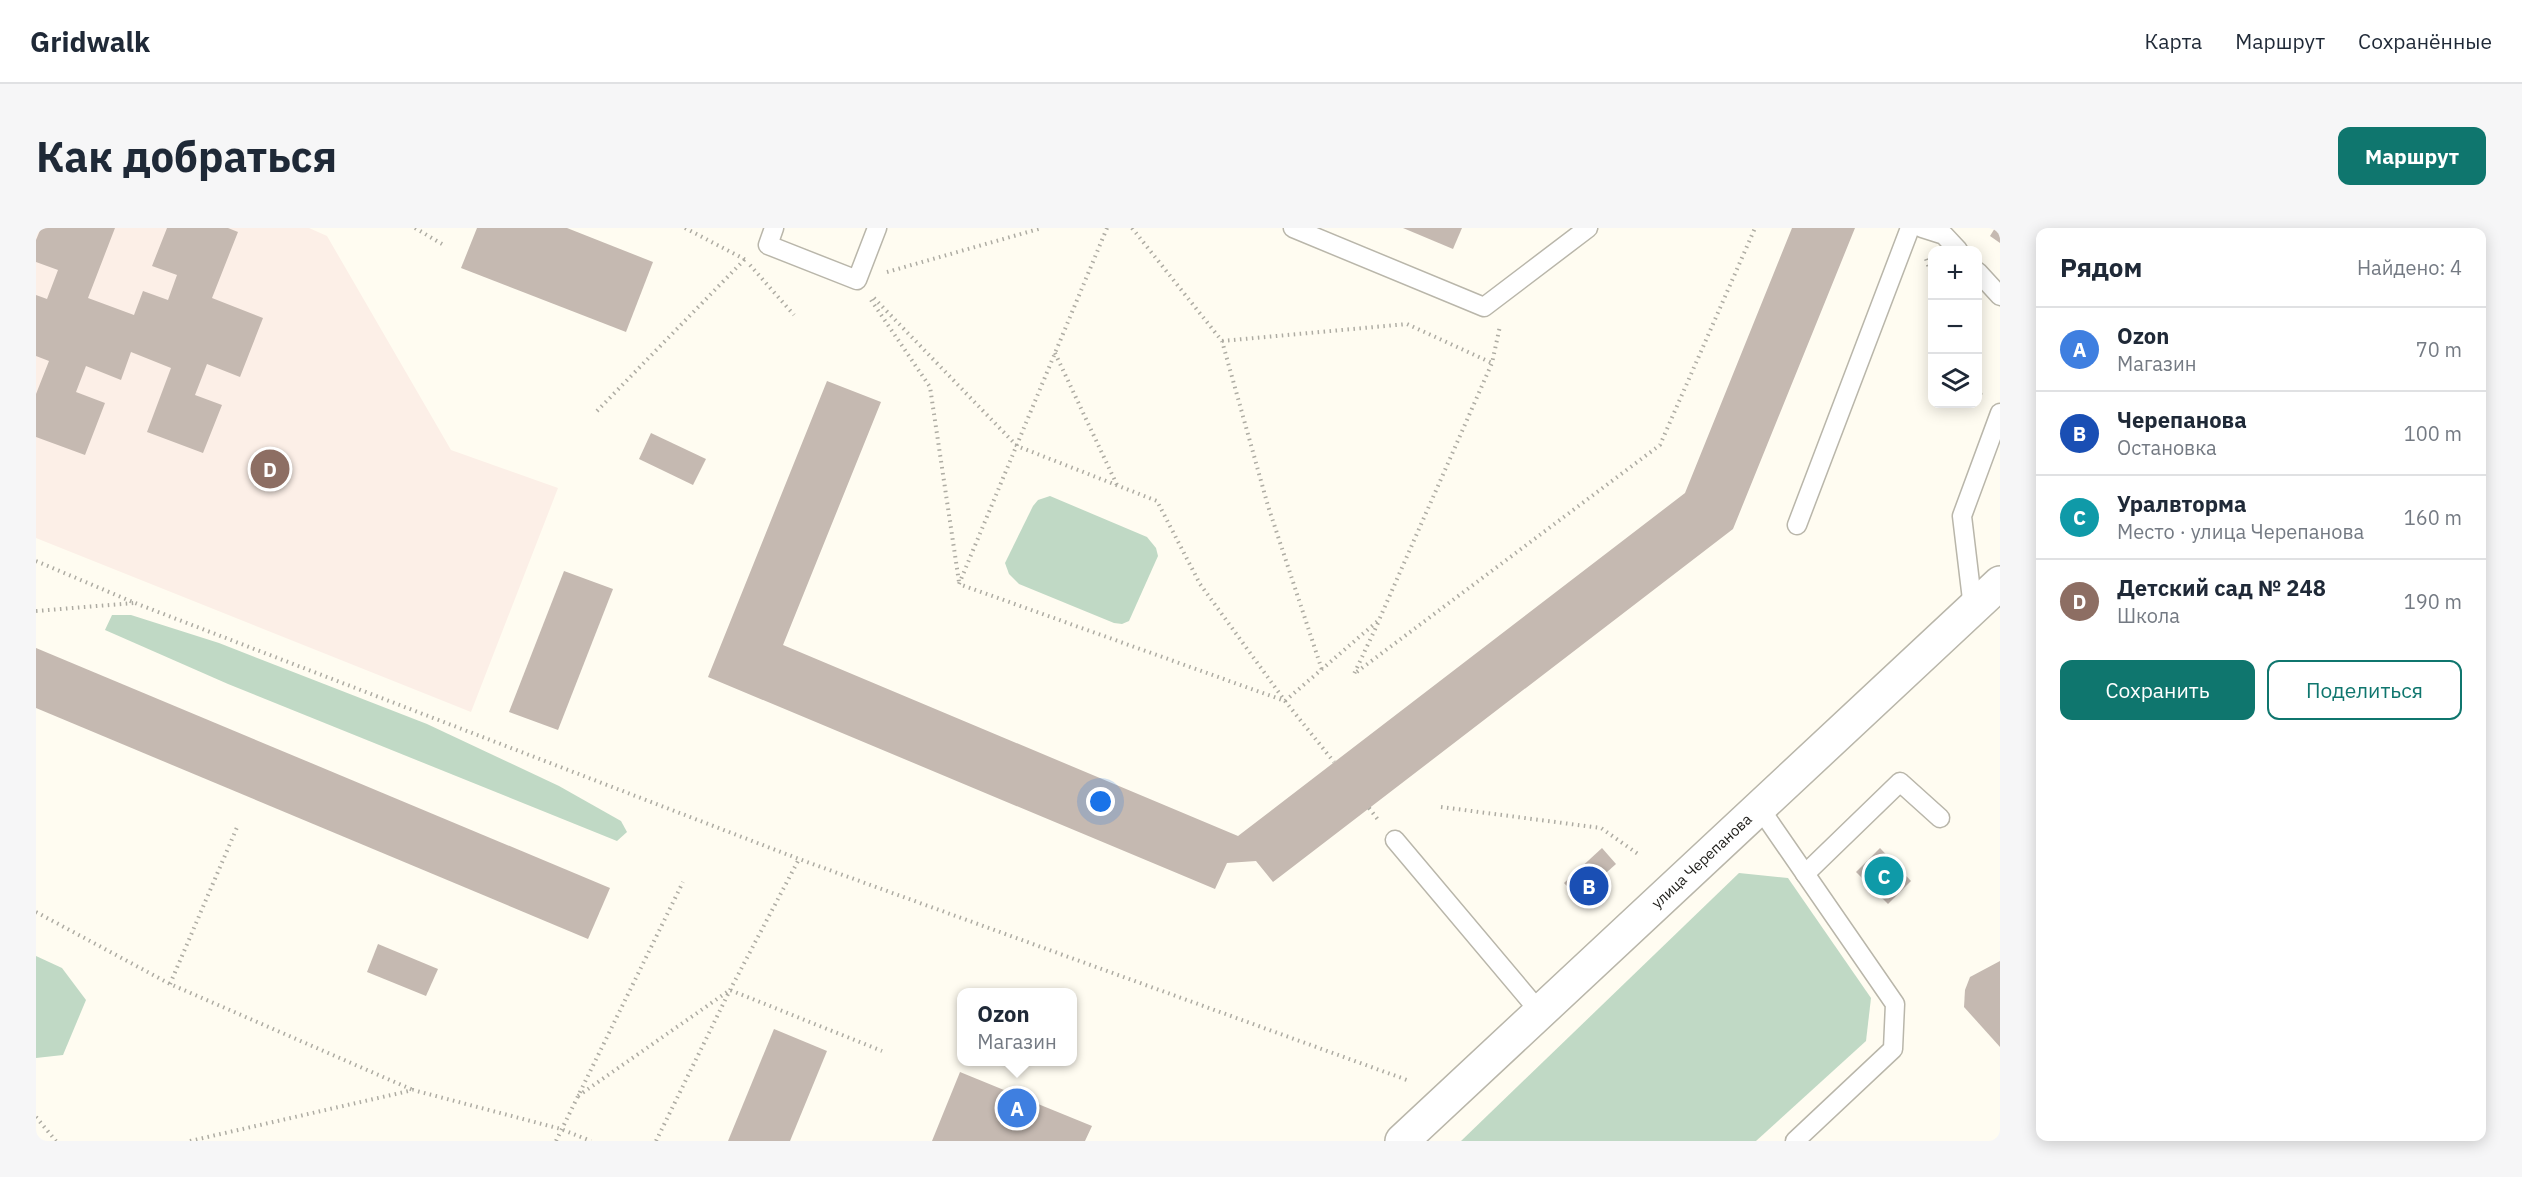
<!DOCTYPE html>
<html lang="ru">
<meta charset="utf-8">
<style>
body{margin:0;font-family:"IBM Plex Sans",sans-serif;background:#f6f6f7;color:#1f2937}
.controls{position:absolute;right:18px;top:18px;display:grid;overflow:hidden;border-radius:12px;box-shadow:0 3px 15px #0003}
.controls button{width:54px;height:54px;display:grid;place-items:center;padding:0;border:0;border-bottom:2px solid #e0e1e3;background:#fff;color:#1f2937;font:30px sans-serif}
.you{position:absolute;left:1065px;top:574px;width:21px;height:21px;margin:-15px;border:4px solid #fff;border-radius:50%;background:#1a73e8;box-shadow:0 0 0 9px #1a73e833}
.badge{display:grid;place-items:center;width:39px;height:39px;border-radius:50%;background:#0f766e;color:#fff;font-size:20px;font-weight:700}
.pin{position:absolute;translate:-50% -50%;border:3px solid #fff;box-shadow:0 2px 6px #0006}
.popup{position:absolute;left:921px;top:760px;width:120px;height:78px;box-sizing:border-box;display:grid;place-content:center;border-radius:12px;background:#fff;filter:drop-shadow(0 2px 4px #0005);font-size:20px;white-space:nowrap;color:#747a83}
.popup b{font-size:22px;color:#1f2937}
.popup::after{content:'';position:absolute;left:50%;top:100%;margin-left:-12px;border:12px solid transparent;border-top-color:#fff}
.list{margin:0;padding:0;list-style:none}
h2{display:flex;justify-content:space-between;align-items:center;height:78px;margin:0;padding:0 24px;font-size:26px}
h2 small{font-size:20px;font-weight:400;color:#747a83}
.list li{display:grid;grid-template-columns:39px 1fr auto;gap:18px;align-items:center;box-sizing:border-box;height:84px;padding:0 24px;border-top:2px solid #e0e1e3}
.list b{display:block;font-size:22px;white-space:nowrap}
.list p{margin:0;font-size:20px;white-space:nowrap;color:#747a83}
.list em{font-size:20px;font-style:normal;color:#747a83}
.actions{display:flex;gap:12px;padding:18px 24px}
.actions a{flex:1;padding:14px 0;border:2px solid #0f766e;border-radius:12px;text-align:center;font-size:21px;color:#0f766e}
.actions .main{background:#0f766e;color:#fff}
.icon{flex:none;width:33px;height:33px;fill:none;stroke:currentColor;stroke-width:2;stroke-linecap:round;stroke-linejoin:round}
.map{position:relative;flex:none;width:1964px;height:913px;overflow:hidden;border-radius:12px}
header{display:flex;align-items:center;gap:36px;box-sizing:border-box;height:84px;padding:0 30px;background:#fff;border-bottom:2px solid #e0e1e3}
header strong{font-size:28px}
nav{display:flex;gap:33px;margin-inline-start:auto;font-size:21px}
.intro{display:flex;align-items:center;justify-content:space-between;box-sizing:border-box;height:144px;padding:0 36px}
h1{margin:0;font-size:42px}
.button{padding:15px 27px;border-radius:12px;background:#0f766e;color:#fff;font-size:21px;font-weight:700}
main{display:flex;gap:36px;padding:0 36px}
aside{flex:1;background:#fff;border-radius:12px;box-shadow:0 3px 15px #0003}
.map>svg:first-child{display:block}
.education{fill:#fcefe7}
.green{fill:#c0d9c5}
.building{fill:#c5b9b1}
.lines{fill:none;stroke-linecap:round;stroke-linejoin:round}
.lane-casing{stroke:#b9b6aa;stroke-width:21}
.secondary-casing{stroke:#b9b6aa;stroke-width:36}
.path{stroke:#aeaca3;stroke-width:4;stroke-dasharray:1.5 4.5;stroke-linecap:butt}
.lane{stroke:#fff;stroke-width:18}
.secondary{stroke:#fff;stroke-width:33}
.labels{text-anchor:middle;stroke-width:4.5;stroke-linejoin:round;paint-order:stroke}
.street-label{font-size:15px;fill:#1e1d19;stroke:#fff}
</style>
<header>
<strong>Gridwalk</strong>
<nav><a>Карта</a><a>Маршрут</a><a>Сохранённые</a></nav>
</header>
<div class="intro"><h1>Как добраться</h1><a class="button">Маршрут</a></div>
<main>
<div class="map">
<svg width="1964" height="913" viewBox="0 0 1964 913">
<rect width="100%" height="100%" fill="#fffcf1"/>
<path class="education" d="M 0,0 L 273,0 L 291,8 L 415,222 L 522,260 L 435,484 L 0,310 Z"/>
<g class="green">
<path d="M 1014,268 L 1111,309 L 1120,320 L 1122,328 L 1093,393 L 1086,396 L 1078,395 L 983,356 L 973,346 L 969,335 L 997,278 L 1002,272 Z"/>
<path d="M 76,387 L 95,387 L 183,415 L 391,496 L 523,558 L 585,593 L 591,604 L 581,613 L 192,456 L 69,402 Z"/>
<path d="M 1703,645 L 1752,650 L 1835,770 L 1830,813 L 1720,913 L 1425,913 Z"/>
<path d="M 0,728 L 26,740 L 50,772 L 27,827 L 0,830 Z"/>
</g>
<g class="building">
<path d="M 5,0 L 79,0 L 52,70 L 98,87 L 107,63 L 132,72 L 141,47 L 116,38 L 131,0 L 192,0 L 202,4 L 176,70 L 227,90 L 204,149 L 171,136 L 159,167 L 186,177 L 167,225 L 111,204 L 135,140 L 95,124 L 85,152 L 50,138 L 40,164 L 69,175 L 49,227 L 0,209 L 0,166 L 13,133 L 0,128 L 0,67 L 11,71 L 22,42 L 0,34 L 0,12 Z"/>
<path d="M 441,0 L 531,0 L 617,34 L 590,104 L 425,40 Z"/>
<path d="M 1367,0 L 1426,0 L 1417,21 Z"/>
<path d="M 1756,0 L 1819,0 L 1697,301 L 1237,654 L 1220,633 L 1191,635 L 1179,661 L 672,449 L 791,153 L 845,174 L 747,417 L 1202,608 L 1649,265 Z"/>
<path d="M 1959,0 L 1964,0 L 1964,15 L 1954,8 Z"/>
<path d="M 615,205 L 670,231 L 657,257 L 603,231 Z"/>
<path d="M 528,343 L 577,361 L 522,502 L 473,484 Z"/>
<path d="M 0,420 L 574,660 L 552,711 L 0,480 Z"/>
<path d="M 1566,620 L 1580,636 L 1542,670 L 1528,655 Z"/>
<path d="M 1844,620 L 1875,653 L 1852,676 L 1820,644 Z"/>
<path d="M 342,716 L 402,741 L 390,768 L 331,744 Z"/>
<path d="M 1964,733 L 1964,819 L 1928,779 L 1929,762 L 1934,749 Z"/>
<path d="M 738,801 L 791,823 L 754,913 L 692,913 Z"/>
<path d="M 924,844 L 1056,898 L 1049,913 L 896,913 Z"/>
</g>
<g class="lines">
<g class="lane-casing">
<g id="lane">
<path d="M 738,0 L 732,17 L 821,52 L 841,0"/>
<path d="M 1257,0 L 1448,79 L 1552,0"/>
<path d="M 1886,0 L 1908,7 L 1922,22"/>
<path d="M 1942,44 L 1964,68"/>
<path d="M 1761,297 L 1874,0"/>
<path d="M 1937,380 L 1926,288 L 1964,185"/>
<path d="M 1723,579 L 1859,776 L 1857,821 L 1759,913"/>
<path d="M 1359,612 L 1503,783"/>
<path d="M 1769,646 L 1864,554 L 1904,590"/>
</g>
</g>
<g class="secondary-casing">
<g id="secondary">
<path id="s1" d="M 1366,913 L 1964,355"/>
</g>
</g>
<g class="path">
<path d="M 379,0 L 406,16"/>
<path d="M 649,0 L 710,32"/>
<path d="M 1071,0 L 923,356 L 1249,473 L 1343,392 L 1456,135 L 1464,98"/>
<path d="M 1096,0 L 1186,113 L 1232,278 L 1286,442"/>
<path d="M 1890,31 L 1896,49"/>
<path d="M 714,37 L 758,87"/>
<path d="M 851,44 L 1006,0"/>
<path d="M 838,70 L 981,218 L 1121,273 L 1164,356 L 1249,473 L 1298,534"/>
<path d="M 835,72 L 894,159 L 923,354"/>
<path d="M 1186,113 L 1371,96 L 1456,135"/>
<path d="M 1019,125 L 1081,257"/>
<path d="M 1942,160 L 1946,170"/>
<path d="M 561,183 L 710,30"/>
<path d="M 0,333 L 99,375 L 763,631 L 1371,852"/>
<path d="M 0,383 L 98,375"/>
<path d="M 1342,395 L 1318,446 L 1624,217 L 1719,0"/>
<path d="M 1405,579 L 1565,600 L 1602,626"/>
<path d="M 1333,580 L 1343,593"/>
<path d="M 0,684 L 134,756 L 377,862"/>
<path d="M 134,756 L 202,597"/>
<path d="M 542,868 L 694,762 L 846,823"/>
<path d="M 0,889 L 20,913"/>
<path d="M 154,913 L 377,862 L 525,901 L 555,913"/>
<path d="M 520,913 L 647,654"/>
<path d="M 620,913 L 694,762 L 763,631"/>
</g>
<use href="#lane" class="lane"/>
<use href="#secondary" class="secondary"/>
</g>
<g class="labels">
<g class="street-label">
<text dy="5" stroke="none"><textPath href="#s1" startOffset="410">улица Черепанова</textPath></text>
</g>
</g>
</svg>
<div class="controls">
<button>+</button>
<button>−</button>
<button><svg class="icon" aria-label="layers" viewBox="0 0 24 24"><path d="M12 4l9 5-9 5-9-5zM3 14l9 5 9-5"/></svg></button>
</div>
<div class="you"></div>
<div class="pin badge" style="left:981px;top:880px;background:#3f7fe0">A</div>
<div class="popup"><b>Ozon</b>Магазин</div>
<div class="pin badge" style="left:1553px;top:658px;background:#1a4fb4">B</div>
<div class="pin badge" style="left:1848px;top:648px;background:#0f9aa8">C</div>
<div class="pin badge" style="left:234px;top:241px;background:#8d6e63">D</div>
</div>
<aside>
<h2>Рядом<small>Найдено: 4</small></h2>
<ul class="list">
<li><span class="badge" style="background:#3f7fe0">A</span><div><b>Ozon</b><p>Магазин</p></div><em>70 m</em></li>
<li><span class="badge" style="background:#1a4fb4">B</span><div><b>Черепанова</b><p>Остановка</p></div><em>100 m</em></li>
<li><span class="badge" style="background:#0f9aa8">C</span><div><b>Уралвторма</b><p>Место · улица Черепанова</p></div><em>160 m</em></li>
<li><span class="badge" style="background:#8d6e63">D</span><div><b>Детский сад № 248</b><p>Школа</p></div><em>190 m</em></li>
</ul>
<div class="actions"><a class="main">Сохранить</a><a>Поделиться</a></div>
</aside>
</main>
